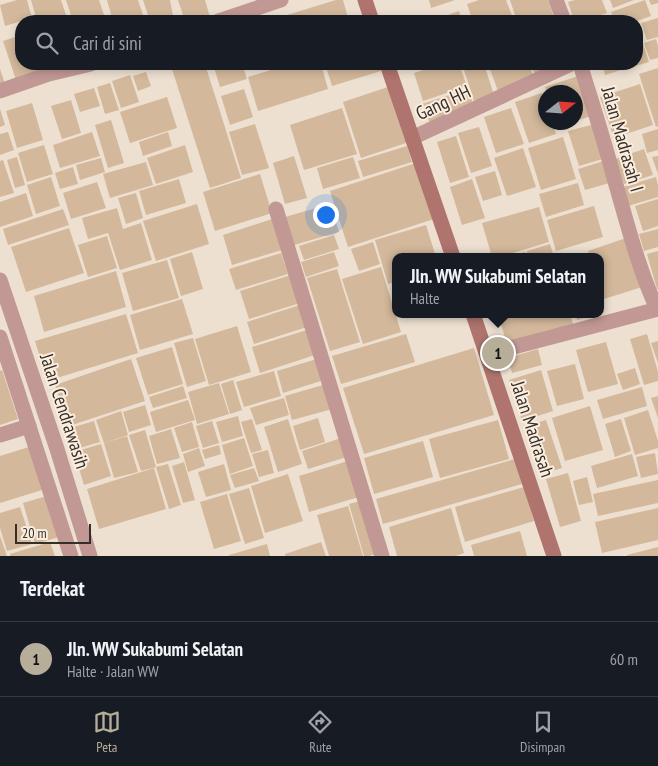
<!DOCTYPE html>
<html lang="id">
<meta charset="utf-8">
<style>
body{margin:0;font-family:"PT Sans Narrow",sans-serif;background:#20242c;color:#f1f3f6}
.compass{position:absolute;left:538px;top:85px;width:45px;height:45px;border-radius:50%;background:#171b24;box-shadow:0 2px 8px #0003;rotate:73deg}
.scale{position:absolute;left:15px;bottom:12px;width:76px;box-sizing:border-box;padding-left:5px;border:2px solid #352f2a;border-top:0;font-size:14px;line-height:18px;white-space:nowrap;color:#352f2a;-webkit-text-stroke:4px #fbedde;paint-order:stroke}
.you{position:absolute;left:325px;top:214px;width:18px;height:18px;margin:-12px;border:4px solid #fff;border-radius:50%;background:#1a73e8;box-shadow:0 0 0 8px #1a73e833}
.badge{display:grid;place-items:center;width:32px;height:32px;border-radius:50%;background:#b7ae9a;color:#111;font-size:16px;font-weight:700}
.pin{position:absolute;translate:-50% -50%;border:2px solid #fff;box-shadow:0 1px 5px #0006}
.popup{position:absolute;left:392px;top:253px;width:212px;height:65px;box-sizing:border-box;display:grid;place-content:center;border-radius:10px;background:#171b24;filter:drop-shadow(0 1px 4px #0005);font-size:16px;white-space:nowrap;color:#9ea1a6}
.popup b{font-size:19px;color:#f1f3f6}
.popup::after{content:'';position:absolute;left:50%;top:100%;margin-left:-10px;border:10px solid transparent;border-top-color:#171b24}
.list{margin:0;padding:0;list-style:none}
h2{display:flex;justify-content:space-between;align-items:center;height:65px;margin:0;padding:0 20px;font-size:21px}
h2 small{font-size:16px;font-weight:400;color:#9ea1a6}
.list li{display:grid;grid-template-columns:32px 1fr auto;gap:15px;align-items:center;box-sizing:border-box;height:75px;padding:0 20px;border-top:1px solid #363941}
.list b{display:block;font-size:19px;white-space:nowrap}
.list p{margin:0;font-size:16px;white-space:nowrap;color:#9ea1a6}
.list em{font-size:16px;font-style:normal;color:#9ea1a6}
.icon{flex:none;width:28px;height:28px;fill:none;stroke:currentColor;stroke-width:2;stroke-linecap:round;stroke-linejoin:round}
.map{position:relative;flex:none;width:658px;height:556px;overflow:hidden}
.search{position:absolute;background:#171b24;box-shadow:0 2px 8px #0003;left:15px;right:15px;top:15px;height:55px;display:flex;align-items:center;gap:12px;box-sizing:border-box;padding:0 18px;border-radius:20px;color:#9ea1a6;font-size:19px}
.sheet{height:140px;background:#171b24}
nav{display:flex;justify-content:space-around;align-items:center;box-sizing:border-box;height:70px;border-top:1px solid #363941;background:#171b24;font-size:14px;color:#9ea1a6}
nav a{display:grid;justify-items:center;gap:2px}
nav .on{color:#b7ae9a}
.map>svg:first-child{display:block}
.building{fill:#d3b89b}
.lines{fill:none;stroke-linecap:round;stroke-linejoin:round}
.street{stroke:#c19893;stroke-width:15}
.secondary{stroke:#ae746d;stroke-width:15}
.labels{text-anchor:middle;stroke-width:4;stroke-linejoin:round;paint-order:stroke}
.street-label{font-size:19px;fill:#352f2a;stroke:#fbedde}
</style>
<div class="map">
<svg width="658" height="556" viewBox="0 0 658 556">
<rect width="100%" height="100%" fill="#ede0d1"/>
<g class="building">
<path d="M 17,0 L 27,0 L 32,18 L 5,26 L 0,5 Z"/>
<path d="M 31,0 L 61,0 L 68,21 L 37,21 Z"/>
<path d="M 66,0 L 99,0 L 106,21 L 73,21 Z"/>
<path d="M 107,0 L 138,0 L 145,21 L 113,21 Z"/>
<path d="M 143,0 L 170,0 L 174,21 L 150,21 Z"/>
<path d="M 178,0 L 205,0 L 210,17 L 195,21 L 185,21 Z"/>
<path d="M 336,0 L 343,0 L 349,21 L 289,21 L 287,15 Z"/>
<path d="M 429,0 L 455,0 L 431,8 Z"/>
<path d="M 479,0 L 506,0 L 514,21 L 473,21 L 467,4 Z"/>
<path d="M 510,0 L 548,0 L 554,18 L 546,21 L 517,21 Z"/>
<path d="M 575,0 L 602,0 L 607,13 L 580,21 L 574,21 L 568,2 Z"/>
<path d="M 610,0 L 634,0 L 613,8 Z"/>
<path d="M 645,0 L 651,16 L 637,21 L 614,21 L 611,12 Z"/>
<path d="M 649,0 L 658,0 L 658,3 L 651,5 Z"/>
<path d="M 459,11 L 462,21 L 431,21 Z"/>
<path d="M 605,15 L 607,21 L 587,21 Z"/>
<path d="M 658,18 L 658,37 L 647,40 L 641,23 Z"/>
<path d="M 639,31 L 649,62 L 632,67 L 631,64 L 637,64 L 637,32 Z"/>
<path d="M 21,35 L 21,64 L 44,64 L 46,70 L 16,80 L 3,41 Z"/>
<path d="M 656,39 L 658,46 L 658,58 L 650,60 L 644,43 Z"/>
<path d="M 189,64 L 205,64 L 241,178 L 210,188 L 172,69 Z"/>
<path d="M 213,64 L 242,64 L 247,79 L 220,87 Z"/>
<path d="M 290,64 L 321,64 L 328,89 L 258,111 L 248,77 Z"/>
<path d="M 325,64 L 379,64 L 381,71 L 332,86 Z"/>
<path d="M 443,64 L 459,64 L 467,86 L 423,101 L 414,73 Z"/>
<path d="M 462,64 L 484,64 L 495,98 L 475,104 Z"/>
<path d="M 488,64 L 529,64 L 534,78 L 498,91 Z"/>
<path d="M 531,64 L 568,64 L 536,77 Z"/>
<path d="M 602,64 L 629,64 L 630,67 L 605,75 Z"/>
<path d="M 658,68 L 658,126 L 656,127 L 639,74 Z"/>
<path d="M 0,69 L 5,84 L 0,86 Z"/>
<path d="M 146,72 L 151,86 L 138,91 L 133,76 Z"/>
<path d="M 130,75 L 139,102 L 121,108 L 112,81 Z"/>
<path d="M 578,76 L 591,116 L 576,121 L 576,92 L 547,92 L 545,87 Z"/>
<path d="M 110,83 L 119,110 L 105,114 L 97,87 Z"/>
<path d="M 640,84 L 653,125 L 614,138 L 600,97 Z"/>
<path d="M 388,87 L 406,143 L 361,158 L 343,102 Z"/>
<path d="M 94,88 L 100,106 L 80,112 L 74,94 Z"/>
<path d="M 244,89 L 253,117 L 230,125 L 221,96 Z"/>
<path d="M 468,89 L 474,107 L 431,126 L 422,104 Z"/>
<path d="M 542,93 L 546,104 L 546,122 L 552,122 L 556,134 L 529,143 L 515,102 Z"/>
<path d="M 167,97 L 177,128 L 130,143 L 120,112 Z"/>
<path d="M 71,100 L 81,133 L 62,139 L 51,106 Z"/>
<path d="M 32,103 L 43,140 L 17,148 L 6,111 Z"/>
<path d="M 342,108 L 357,154 L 304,170 L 290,125 Z"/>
<path d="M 511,108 L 524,144 L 496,153 L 484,117 Z"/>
<path d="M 0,109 L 5,125 L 0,127 Z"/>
<path d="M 111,120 L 124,163 L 108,168 L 95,125 Z"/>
<path d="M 556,122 L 570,122 L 570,123 L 557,127 Z"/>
<path d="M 255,124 L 269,168 L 242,175 L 229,132 Z"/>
<path d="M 595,124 L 606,158 L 579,166 L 568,131 Z"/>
<path d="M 479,127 L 492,166 L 471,173 L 458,133 Z"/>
<path d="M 658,129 L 658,150 L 647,153 L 642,134 Z"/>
<path d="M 8,132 L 14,150 L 0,155 L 0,134 Z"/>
<path d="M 92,132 L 100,156 L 60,168 L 53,145 Z"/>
<path d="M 168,132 L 172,146 L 143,156 L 139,142 Z"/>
<path d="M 456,136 L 469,177 L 450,183 L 437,142 Z"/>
<path d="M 563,137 L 576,179 L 541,190 L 528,148 Z"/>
<path d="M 44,145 L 53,174 L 27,182 L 18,153 Z"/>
<path d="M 185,145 L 193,172 L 156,184 L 147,158 Z"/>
<path d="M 407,146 L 412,162 L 363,177 L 358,161 Z"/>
<path d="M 523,148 L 536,187 L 507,196 L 494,158 Z"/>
<path d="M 644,149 L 653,175 L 624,184 L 615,159 Z"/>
<path d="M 294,156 L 307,198 L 285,204 L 273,163 Z"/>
<path d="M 658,156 L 658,174 L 652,157 Z"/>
<path d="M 17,157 L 25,185 L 15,188 L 7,160 Z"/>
<path d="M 353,157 L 360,178 L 323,189 L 317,168 Z"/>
<path d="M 101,158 L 105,172 L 80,180 L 76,165 Z"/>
<path d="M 3,160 L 14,193 L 0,197 L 0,161 Z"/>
<path d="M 607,160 L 613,182 L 585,190 L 578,169 Z"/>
<path d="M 146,162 L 153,185 L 110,198 L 103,174 Z"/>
<path d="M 416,163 L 434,219 L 348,247 L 330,191 Z"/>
<path d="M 73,167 L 78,184 L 60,189 L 55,173 Z"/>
<path d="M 495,171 L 502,195 L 483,201 L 475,177 Z"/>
<path d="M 260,174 L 272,213 L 215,231 L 203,192 Z"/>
<path d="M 51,177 L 60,206 L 36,214 L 27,185 Z"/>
<path d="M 656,177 L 658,185 L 658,197 L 628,206 L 623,187 Z"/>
<path d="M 179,179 L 186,203 L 146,215 L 139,191 Z"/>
<path d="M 472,179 L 485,218 L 462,225 L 450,187 Z"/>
<path d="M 97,182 L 106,208 L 71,219 L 63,193 Z"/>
<path d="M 578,183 L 584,205 L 546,217 L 539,194 Z"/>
<path d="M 26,193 L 33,216 L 0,227 L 0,202 Z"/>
<path d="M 136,193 L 143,218 L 126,224 L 118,198 Z"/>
<path d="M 658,199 L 658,226 L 643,231 L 635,206 Z"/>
<path d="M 197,204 L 209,244 L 156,261 L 143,221 Z"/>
<path d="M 330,204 L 339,232 L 294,245 L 285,217 Z"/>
<path d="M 594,206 L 603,237 L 556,251 L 547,220 Z"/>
<path d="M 539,207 L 549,242 L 500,257 L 492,257 L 482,223 Z"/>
<path d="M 117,208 L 123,229 L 141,223 L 152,260 L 120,270 L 108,233 L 88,239 L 82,218 Z"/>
<path d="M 63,209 L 69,225 L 8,245 L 3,229 Z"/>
<path d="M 272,219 L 282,250 L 232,265 L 223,235 Z"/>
<path d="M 426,225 L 436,257 L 396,257 L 396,282 L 388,284 L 375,240 Z"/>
<path d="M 69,228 L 84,273 L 26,292 L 11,247 Z"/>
<path d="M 658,229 L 658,247 L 644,251 L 639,234 Z"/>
<path d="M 334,235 L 339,249 L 304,260 L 299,246 Z"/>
<path d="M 107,236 L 117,268 L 88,277 L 78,245 Z"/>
<path d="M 626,238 L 642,287 L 604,299 L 600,289 L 600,257 L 590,257 L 588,251 Z"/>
<path d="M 373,242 L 380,264 L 359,271 L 351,249 Z"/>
<path d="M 550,244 L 554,257 L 528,257 L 527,251 Z"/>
<path d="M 658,251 L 658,289 L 657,289 L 647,254 Z"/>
<path d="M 192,252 L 203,289 L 181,296 L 170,259 Z"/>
<path d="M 334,252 L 339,266 L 306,277 L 301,262 Z"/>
<path d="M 525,252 L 526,257 L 509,257 L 509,256 Z"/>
<path d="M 281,253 L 288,274 L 236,290 L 229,269 Z"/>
<path d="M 167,260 L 179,298 L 133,311 L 122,273 Z"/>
<path d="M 381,267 L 401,332 L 363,344 L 342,279 Z"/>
<path d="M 337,269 L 360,342 L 330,351 L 307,278 Z"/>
<path d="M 116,271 L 126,307 L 44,332 L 34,296 Z"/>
<path d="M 291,275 L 300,303 L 249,319 L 240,291 Z"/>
<path d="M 182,299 L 193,334 L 140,350 L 130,315 Z"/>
<path d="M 303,304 L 310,326 L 254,344 L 247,322 Z"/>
<path d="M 126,314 L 138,353 L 47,381 L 35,341 Z"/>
<path d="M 498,314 L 570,314 L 573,324 L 507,344 Z"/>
<path d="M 576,314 L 593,314 L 593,315 L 577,320 Z"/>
<path d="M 237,326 L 251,372 L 209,385 L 195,339 Z"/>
<path d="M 310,329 L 318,354 L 260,373 L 252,347 Z"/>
<path d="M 406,334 L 415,362 L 341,384 L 332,356 Z"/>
<path d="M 647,334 L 658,372 L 658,381 L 644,385 L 630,339 Z"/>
<path d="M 193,338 L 206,381 L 187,387 L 174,343 Z"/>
<path d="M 658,341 L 658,363 L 651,343 Z"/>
<path d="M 606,342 L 618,384 L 588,392 L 576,350 Z"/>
<path d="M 172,347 L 183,384 L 148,395 L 136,358 Z"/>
<path d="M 474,348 L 494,415 L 364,454 L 343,388 Z"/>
<path d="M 538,349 L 542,365 L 512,373 L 508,358 Z"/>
<path d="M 320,358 L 327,379 L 283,393 L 277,371 Z"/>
<path d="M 131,359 L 145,401 L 69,426 L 55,385 Z"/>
<path d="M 575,364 L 584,399 L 557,406 L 547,371 Z"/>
<path d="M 635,368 L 640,384 L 623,390 L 617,374 Z"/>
<path d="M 2,370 L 18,419 L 0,425 L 0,371 Z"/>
<path d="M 541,370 L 553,411 L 522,421 L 509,380 Z"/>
<path d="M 274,371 L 281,396 L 244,407 L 236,382 Z"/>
<path d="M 233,380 L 242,410 L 230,414 L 221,384 Z"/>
<path d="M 219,383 L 229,414 L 197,424 L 188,392 Z"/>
<path d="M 330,383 L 336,408 L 292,420 L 285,396 Z"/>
<path d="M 183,386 L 187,398 L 153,408 L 149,397 Z"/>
<path d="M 642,387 L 647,406 L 603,419 L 597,400 Z"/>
<path d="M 658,396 L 658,418 L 651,398 Z"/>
<path d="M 284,398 L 289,415 L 256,425 L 250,408 Z"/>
<path d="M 188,400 L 195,420 L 156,432 L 150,412 Z"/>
<path d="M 145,405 L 151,425 L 129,432 L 123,412 Z"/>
<path d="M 590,406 L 603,450 L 565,461 L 552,418 Z"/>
<path d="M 648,410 L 658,441 L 658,448 L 635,455 L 624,418 Z"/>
<path d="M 121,411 L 128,435 L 104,443 L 96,420 Z"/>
<path d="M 238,416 L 243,436 L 222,442 L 216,422 Z"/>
<path d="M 318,418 L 325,442 L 300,450 L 293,426 Z"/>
<path d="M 252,419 L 262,450 L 251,453 L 241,422 Z"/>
<path d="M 288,419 L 302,464 L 278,472 L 264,427 Z"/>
<path d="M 621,419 L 631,451 L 615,457 L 605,424 Z"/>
<path d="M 498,420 L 509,459 L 440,478 L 429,439 Z"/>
<path d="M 546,420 L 562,468 L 540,475 L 525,426 Z"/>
<path d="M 94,421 L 100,442 L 73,450 L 67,429 Z"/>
<path d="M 212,421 L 219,443 L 203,448 L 196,426 Z"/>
<path d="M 192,422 L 199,447 L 182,452 L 174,428 Z"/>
<path d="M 171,429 L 180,458 L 157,464 L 149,436 Z"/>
<path d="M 145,430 L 156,467 L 141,471 L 129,435 Z"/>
<path d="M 127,436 L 138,472 L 114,478 L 104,443 Z"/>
<path d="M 344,437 L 350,456 L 308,469 L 302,451 Z"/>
<path d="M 244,438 L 253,466 L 230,474 L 222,445 Z"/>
<path d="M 423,441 L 433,477 L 374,494 L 364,458 Z"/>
<path d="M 101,444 L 111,476 L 84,485 L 74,452 Z"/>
<path d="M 219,445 L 221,454 L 205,459 L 202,450 Z"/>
<path d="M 29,447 L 42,490 L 0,503 L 0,456 Z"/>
<path d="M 199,448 L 205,466 L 188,472 L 183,454 Z"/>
<path d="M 268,450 L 274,473 L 259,477 L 252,454 Z"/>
<path d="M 655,453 L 658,474 L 641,478 L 636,457 Z"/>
<path d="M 632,454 L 638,476 L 597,488 L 591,466 Z"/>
<path d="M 515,459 L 522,484 L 383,524 L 376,499 Z"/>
<path d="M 351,460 L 362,496 L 309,512 L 299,476 Z"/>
<path d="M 184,462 L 195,500 L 183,503 L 172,466 Z"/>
<path d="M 168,464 L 181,505 L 169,509 L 156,467 Z"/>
<path d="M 224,464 L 231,490 L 206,497 L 198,472 Z"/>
<path d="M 154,468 L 166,509 L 99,529 L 87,489 Z"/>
<path d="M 254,468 L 259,481 L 235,488 L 230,475 Z"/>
<path d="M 568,473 L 581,521 L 560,527 L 546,479 Z"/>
<path d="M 288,474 L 303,521 L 265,533 L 251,486 Z"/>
<path d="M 587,477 L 593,502 L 579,505 L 573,481 Z"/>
<path d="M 658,480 L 658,503 L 598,516 L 593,494 Z"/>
<path d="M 524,487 L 534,521 L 465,542 L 455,507 Z"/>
<path d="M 249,488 L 264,538 L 245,544 L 229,494 Z"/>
<path d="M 227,494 L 241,541 L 214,549 L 200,502 Z"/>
<path d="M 47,496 L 59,537 L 35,544 L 23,503 Z"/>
<path d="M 364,500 L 380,553 L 369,556 L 364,556 L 349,504 Z"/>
<path d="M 348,506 L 363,556 L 329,556 L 317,515 Z"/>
<path d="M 20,507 L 32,544 L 7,551 L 0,528 L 0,513 Z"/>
<path d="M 451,508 L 464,553 L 456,556 L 397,556 L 389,527 Z"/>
<path d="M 658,508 L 658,540 L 602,553 L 595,522 Z"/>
<path d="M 520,531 L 527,556 L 474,556 L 471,545 Z"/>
<path d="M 0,536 L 7,556 L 0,556 Z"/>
<path d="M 50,542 L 55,556 L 10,556 L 10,554 Z"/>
<path d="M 321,542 L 326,556 L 285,556 L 285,554 Z"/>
<path d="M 267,544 L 270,556 L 229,556 L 229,555 Z"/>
<path d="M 658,547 L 658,556 L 627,556 L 627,555 Z"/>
</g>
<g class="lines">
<g class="street">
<path d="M 556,0 L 564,21"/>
<path d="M 218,21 L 281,0"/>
<path d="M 580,64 C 592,102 604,140 614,178 C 627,222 638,268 657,309"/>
<path d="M 0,91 L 49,74 L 91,64"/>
<path d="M 412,138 L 571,64"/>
<path d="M 276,209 L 382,556"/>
<path d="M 0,280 L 57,449 L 90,556"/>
<path d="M 0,337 L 71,556"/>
<path d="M 487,354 L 658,309"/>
<path d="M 0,435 L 29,426"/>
</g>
<g class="secondary">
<path d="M 365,0 L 372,21"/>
<path d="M 387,64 L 453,257"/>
<path d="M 473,314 L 554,556"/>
</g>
</g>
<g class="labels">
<g class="street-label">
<text transform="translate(443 102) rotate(-25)" y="7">Gang HH</text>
<text transform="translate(623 139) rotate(74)" y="7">Jalan Madrasah I</text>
<text transform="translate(65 411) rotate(72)" y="7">Jalan Cendrawasih</text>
<text transform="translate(533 429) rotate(72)" y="7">Jalan Madrasah</text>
</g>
</g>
</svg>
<svg class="compass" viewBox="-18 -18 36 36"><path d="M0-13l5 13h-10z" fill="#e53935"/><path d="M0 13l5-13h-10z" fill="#9ea1a6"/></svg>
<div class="scale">20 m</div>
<div class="you"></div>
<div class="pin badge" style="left:498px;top:353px">1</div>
<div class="popup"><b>Jln. WW Sukabumi Selatan</b>Halte</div>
<div class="search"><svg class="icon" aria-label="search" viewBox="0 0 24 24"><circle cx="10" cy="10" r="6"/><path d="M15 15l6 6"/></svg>Cari di sini</div>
</div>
<section class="sheet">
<h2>Terdekat<small></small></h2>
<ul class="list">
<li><span class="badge">1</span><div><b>Jln. WW Sukabumi Selatan</b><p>Halte · Jalan WW</p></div><em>60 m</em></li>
</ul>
</section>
<nav>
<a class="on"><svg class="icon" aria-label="map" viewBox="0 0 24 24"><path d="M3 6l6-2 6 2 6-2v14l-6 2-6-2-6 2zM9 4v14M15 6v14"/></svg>Peta</a>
<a><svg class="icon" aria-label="directions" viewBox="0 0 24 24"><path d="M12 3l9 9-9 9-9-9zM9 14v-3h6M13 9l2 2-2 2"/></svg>Rute</a>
<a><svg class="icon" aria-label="saved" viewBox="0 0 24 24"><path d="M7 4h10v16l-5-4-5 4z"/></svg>Disimpan</a>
</nav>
